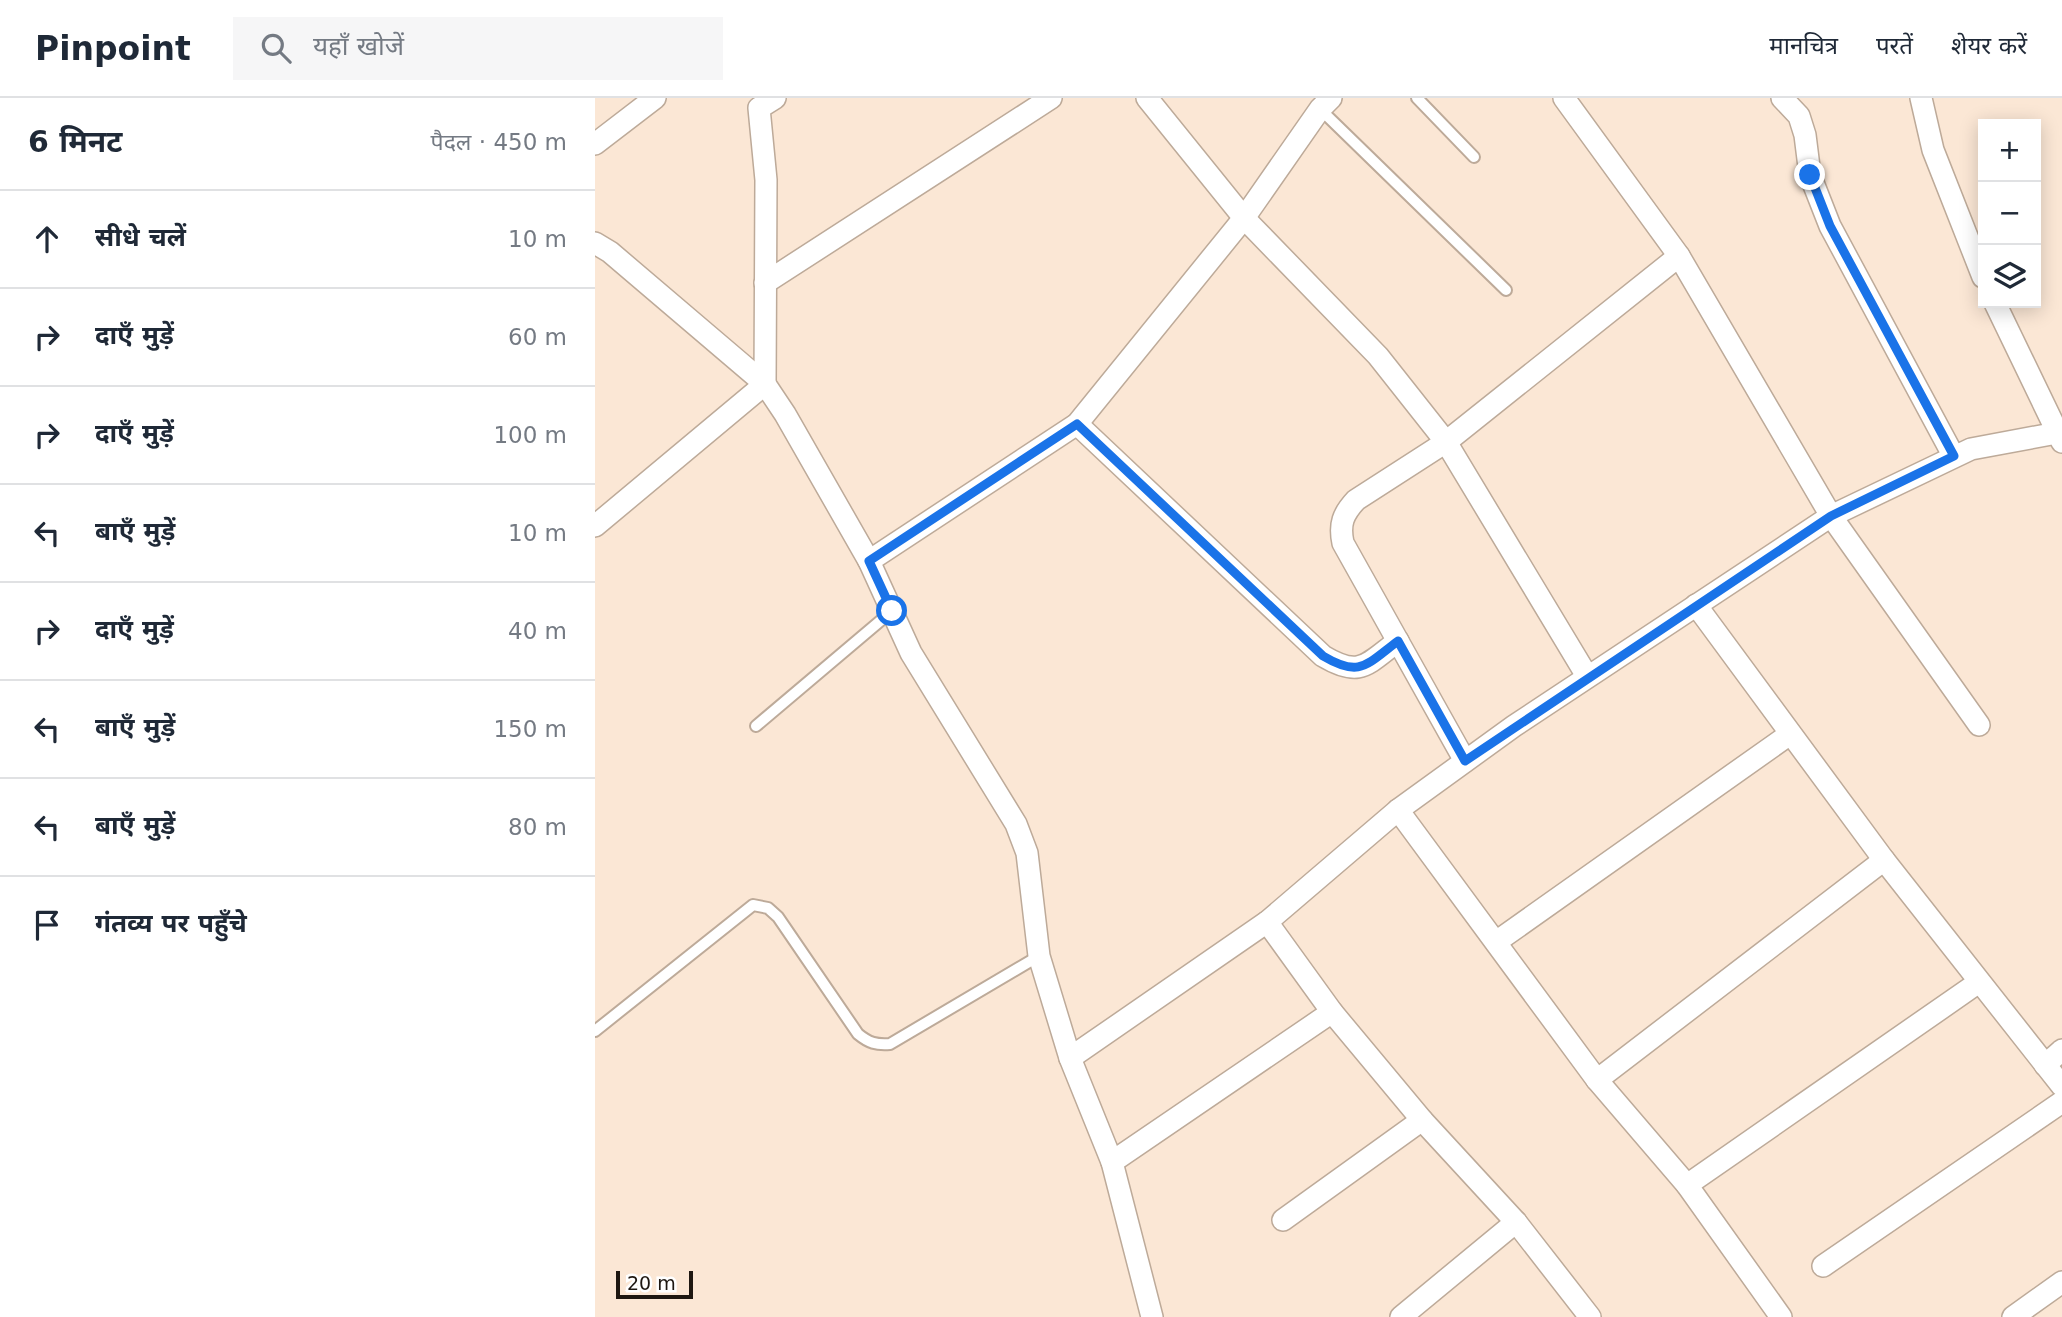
<!DOCTYPE html>
<html lang="hi">
<meta charset="utf-8">
<style>
body{margin:0;font-family:"DejaVu Sans","Noto Sans Devanagari",sans-serif;background:#f6f6f7;color:#1f2937}
.controls{position:absolute;right:21px;top:21px;display:grid;overflow:hidden;border-radius:0px;box-shadow:0 4px 18px #0003}
.controls button{width:63px;height:63px;display:grid;place-items:center;padding:0;border:0;border-bottom:2px solid #e0e1e3;background:#fff;color:#1f2937;font:35px sans-serif}
.scale{position:absolute;left:21px;bottom:18px;width:77px;box-sizing:border-box;padding-left:7px;border:4px solid #1e1711;border-top:0;font-size:19px;line-height:24px;white-space:nowrap;color:#1e1711;-webkit-text-stroke:5px #fff;paint-order:stroke}
.stop{position:absolute;width:21px;height:21px;margin:-16px;border:5px solid #1a73e8;border-radius:50%;background:#fff}
.stop.end{background:#1a73e8;border-color:#fff;box-shadow:0 2px 7px #0008}
.list{margin:0;padding:0;list-style:none}
h2{display:flex;justify-content:space-between;align-items:center;height:91px;margin:0;padding:0 28px;font-size:30px}
h2 small{font-size:23px;font-weight:400;color:#747a83}
.list li{display:grid;grid-template-columns:46px 1fr auto;gap:21px;align-items:center;box-sizing:border-box;height:98px;padding:0 28px;border-top:2px solid #e0e1e3}
.list b{display:block;font-size:26px;white-space:nowrap}
.list em{font-size:23px;font-style:normal;color:#747a83}
.icon{flex:none;width:38px;height:38px;fill:none;stroke:currentColor;stroke-width:2;stroke-linecap:round;stroke-linejoin:round}
.map{position:relative;flex:none;width:1467px;height:1219px;overflow:hidden}
header{display:flex;align-items:center;gap:42px;box-sizing:border-box;height:98px;padding:0 35px;background:#fff;border-bottom:2px solid #e0e1e3}
header strong{font-size:33px}
nav{display:flex;gap:38px;margin-inline-start:auto;font-size:24px}
.search{width:490px;height:63px;background:#f6f6f7;display:flex;align-items:center;gap:18px;box-sizing:border-box;padding:0 24px;border-radius:0px;color:#747a83;font-size:26px}
main{display:flex}
aside{flex:1;background:#fff}
.map>svg:first-child{display:block}
.lines{fill:none;stroke-linecap:round;stroke-linejoin:round}
.lane-casing{stroke:#bdaa99;stroke-width:14}
.street-casing{stroke:#bdaa99;stroke-width:24}
.lane{stroke:#fff;stroke-width:10}
.street{stroke:#fff;stroke-width:21}
.route{stroke:#1a73e8;stroke-width:9}
</style>
<header>
<strong>Pinpoint</strong>
<div class="search"><svg class="icon" aria-label="search" viewBox="0 0 24 24"><circle cx="10" cy="10" r="6"/><path d="M15 15l6 6"/></svg>यहाँ खोजें</div>
<nav><a>मानचित्र</a><a>परतें</a><a>शेयर करें</a></nav>
</header>
<main>
<aside>
<h2>6 मिनट<small>पैदल · 450 m</small></h2>
<ul class="list">
<li><svg class="icon" aria-label="ahead" viewBox="0 0 24 24"><path d="M12 20V5M6 11l6-6 6 6"/></svg><div><b>सीधे चलें</b></div><em>10 m</em></li>
<li><svg class="icon" aria-label="right" viewBox="0 0 24 24"><path d="M7 20v-9h11M14 6l5 5-5 5"/></svg><div><b>दाएँ मुड़ें</b></div><em>60 m</em></li>
<li><svg class="icon" aria-label="right" viewBox="0 0 24 24"><path d="M7 20v-9h11M14 6l5 5-5 5"/></svg><div><b>दाएँ मुड़ें</b></div><em>100 m</em></li>
<li><svg class="icon" aria-label="left" viewBox="0 0 24 24"><path d="M17 20v-9H6M10 6l-5 5 5 5"/></svg><div><b>बाएँ मुड़ें</b></div><em>10 m</em></li>
<li><svg class="icon" aria-label="right" viewBox="0 0 24 24"><path d="M7 20v-9h11M14 6l5 5-5 5"/></svg><div><b>दाएँ मुड़ें</b></div><em>40 m</em></li>
<li><svg class="icon" aria-label="left" viewBox="0 0 24 24"><path d="M17 20v-9H6M10 6l-5 5 5 5"/></svg><div><b>बाएँ मुड़ें</b></div><em>150 m</em></li>
<li><svg class="icon" aria-label="left" viewBox="0 0 24 24"><path d="M17 20v-9H6M10 6l-5 5 5 5"/></svg><div><b>बाएँ मुड़ें</b></div><em>80 m</em></li>
<li><svg class="icon" aria-label="arrive" viewBox="0 0 24 24"><path d="M6 21V4h12l-3 4 3 4H6"/></svg><div><b>गंतव्य पर पहुँचे</b></div></li>
</ul>
</aside>
<div class="map">
<svg width="1467" height="1219" viewBox="0 0 1467 1219">
<rect width="100%" height="100%" fill="#fbe7d5"/>
<g class="lines">
<g class="lane-casing">
<g id="lane">
<path d="M 822,0 L 879,59"/>
<path d="M 725,11 L 911,192"/>
<path d="M 161,628 L 297,513"/>
<path d="M 0,933 L 158,807 L 173,810 L 183,819 L 263,936 C 274,945 281,947 295,946 L 444,858"/>
</g>
</g>
<g class="street-casing">
<g id="street">
<path d="M 552,0 L 649,120 L 783,258 L 851,344 L 992,578"/>
<path d="M 969,0 L 1084,158 L 1236,418 L 1384,627"/>
<path d="M 1187,0 L 1204,18 L 1210,37 L 1215,77 L 1235,128 L 1358,357"/>
<path d="M 1326,0 L 1338,52 L 1388,179"/>
<path d="M 0,46 L 60,0"/>
<path d="M 0,145 L 15,154 L 170,286 L 190,316 L 274,463 L 316,555 L 421,726 L 432,755 L 444,858 L 475,960 L 517,1064 L 557,1219"/>
<path d="M 170,185 L 456,0"/>
<path d="M 1400,205 L 1467,344"/>
<path d="M 482,326 L 728,558 C 765,580 771,567 803,543"/>
<path d="M 0,428 L 170,286 L 171,82 L 164,10 L 180,0"/>
<path d="M 274,463 L 482,326 L 649,120 L 725,11 L 736,0"/>
<path d="M 1101,507 L 1289,762 L 1467,988"/>
<path d="M 870,663 L 748,445 C 744,426 748,416 761,402 L 851,344 L 1084,158"/>
<path d="M 803,712 L 1002,982 L 1092,1087 L 1186,1219"/>
<path d="M 672,824 L 737,914 L 827,1022 L 921,1124 L 995,1219"/>
<path d="M 901,844 L 1195,636"/>
<path d="M 475,960 L 672,824 L 803,712 L 919,628 L 1236,418 L 1376,351 L 1462,335"/>
<path d="M 1450,967 L 1467,952"/>
<path d="M 1002,982 L 1289,762"/>
<path d="M 517,1064 L 737,914"/>
<path d="M 1092,1087 L 1384,884"/>
<path d="M 688,1122 L 827,1022"/>
<path d="M 1228,1168 L 1467,1004"/>
<path d="M 806,1219 L 921,1124"/>
<path d="M 1418,1219 L 1467,1184"/>
</g>
</g>
<use href="#lane" class="lane"/>
<use href="#street" class="street"/>
</g>
<g class="lines">
<path class="route" d="M 297,513 L 274,463 L 482,326 L 728,558 C 765,580 771,567 803,543 L 870,663 L 1236,418 L 1359,358 L 1235,128 L 1215,77"/>
</g>
</svg>
<div class="controls">
<button>+</button>
<button>−</button>
<button><svg class="icon" aria-label="layers" viewBox="0 0 24 24"><path d="M12 4l9 5-9 5-9-5zM3 14l9 5 9-5"/></svg></button>
</div>
<div class="scale">20 m</div>
<div class="stop" style="left:297px;top:513px"></div>
<div class="stop end" style="left:1215px;top:77px"></div>
</div>
</main>
